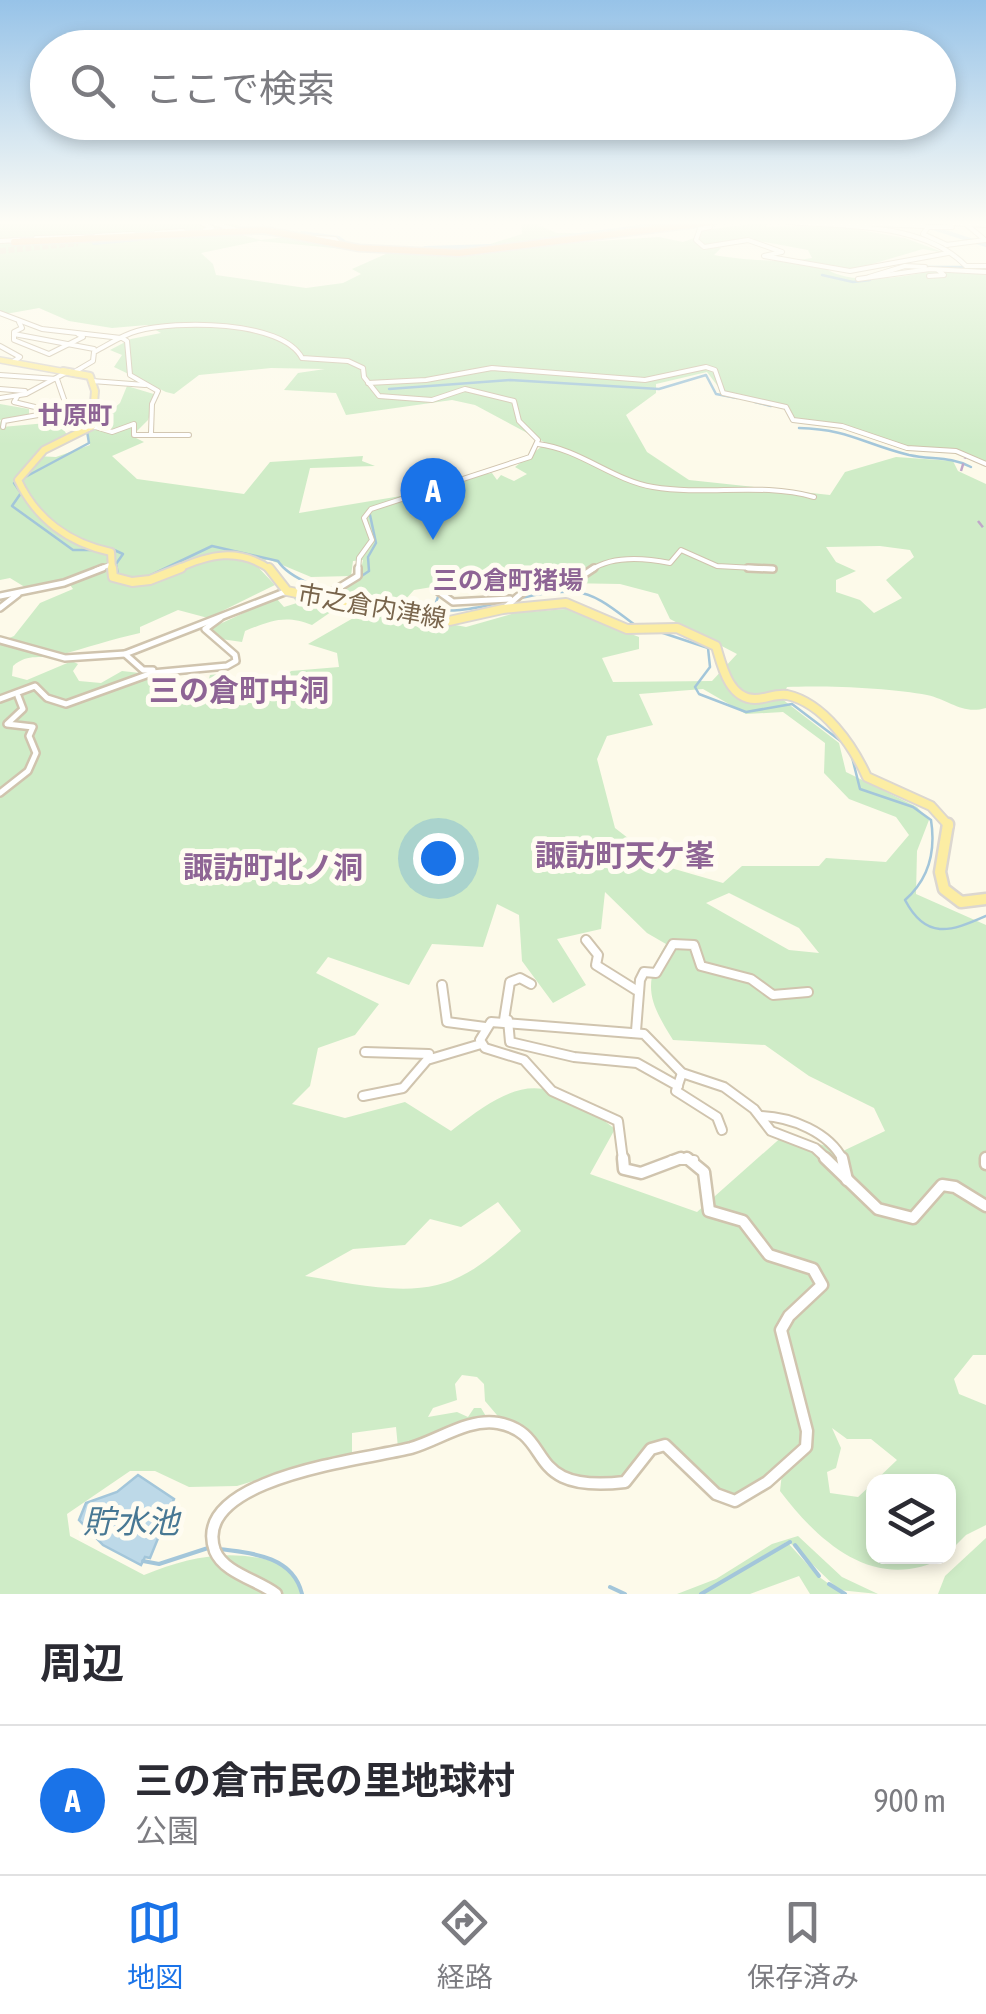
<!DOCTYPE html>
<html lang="ja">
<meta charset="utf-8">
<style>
body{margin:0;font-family:"Asap Condensed","Noto Sans JP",sans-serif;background:#f2f2f3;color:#2b2b33}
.controls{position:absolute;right:30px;bottom:30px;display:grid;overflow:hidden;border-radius:20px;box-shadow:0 5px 15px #0003}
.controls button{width:90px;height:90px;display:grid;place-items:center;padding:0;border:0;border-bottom:2px solid #e1e1e2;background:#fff;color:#2b2b33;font:50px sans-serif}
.you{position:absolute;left:438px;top:858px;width:35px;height:35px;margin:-25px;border:8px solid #fff;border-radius:50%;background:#1a73e8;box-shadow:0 0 0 15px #1a73e833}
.badge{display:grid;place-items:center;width:65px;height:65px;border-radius:50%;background:#1a73e8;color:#fff;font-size:32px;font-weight:700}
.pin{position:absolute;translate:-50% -82px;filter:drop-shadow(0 2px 5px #0008)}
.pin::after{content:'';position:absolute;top:52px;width:35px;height:30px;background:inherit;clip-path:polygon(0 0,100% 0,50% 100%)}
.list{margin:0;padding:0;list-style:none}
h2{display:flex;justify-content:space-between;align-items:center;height:130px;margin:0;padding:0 40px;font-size:42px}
h2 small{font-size:32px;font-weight:400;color:#7c7c81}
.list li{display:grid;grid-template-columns:65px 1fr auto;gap:30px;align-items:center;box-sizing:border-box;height:150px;padding:0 40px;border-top:2px solid #e1e1e2}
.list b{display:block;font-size:38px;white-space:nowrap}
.list p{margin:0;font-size:32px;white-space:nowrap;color:#7c7c81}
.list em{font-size:32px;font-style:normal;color:#7c7c81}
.icon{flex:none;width:55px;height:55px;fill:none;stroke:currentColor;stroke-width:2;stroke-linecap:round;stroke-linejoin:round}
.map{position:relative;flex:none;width:986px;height:1594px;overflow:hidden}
.search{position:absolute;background:#fff;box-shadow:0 5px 15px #0003;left:30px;right:30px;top:30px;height:110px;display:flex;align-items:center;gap:25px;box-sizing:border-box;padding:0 35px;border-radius:55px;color:#7c7c81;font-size:38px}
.sheet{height:280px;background:#fff}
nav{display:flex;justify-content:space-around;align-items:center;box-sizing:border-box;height:140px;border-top:2px solid #e1e1e2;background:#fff;font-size:28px;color:#7c7c81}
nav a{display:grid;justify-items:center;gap:5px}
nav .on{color:#1a73e8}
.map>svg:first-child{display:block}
.green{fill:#cfecc7;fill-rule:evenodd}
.water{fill:#bdd9e8;stroke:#a3c6da;stroke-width:2.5}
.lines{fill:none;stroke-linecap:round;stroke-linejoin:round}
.stream-far1{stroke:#a3c6da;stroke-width:2.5}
.stream{stroke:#a3c6da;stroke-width:4}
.river{stroke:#bdd9e8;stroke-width:4}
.highway-tunnel{stroke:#dcd5c2;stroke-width:6;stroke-dasharray:6 2.5;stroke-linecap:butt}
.minor-far3-casing{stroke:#d0c4ae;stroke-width:6}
.minor-far2-casing{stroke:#d0c4ae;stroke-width:10}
.minor-far1-casing{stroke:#d0c4ae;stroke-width:12}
.minor-casing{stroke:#d0c4ae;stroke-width:15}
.major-far3-casing{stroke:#dcd7d0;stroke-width:8}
.major-far2-casing{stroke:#dcd7d0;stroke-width:10}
.major-far1-casing{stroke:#dcd7d0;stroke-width:12}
.major-casing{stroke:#dcd7d0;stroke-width:15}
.highway-casing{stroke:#dcd7d0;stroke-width:9}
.minor-far3{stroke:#fff;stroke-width:4}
.minor-far2{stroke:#fff;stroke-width:5}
.minor-far1{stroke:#fff;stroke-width:8}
.minor{stroke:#fff;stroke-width:10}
.major-far3{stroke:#fceda3;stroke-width:5}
.major-far2{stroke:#fceda3;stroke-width:6}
.major-far1{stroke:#fceda3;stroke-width:8}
.major{stroke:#fceda3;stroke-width:10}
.highway{stroke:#f7c9a1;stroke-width:6}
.rail{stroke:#c0a7c9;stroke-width:2.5;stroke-dasharray:8 5;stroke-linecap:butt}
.labels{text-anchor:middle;stroke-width:10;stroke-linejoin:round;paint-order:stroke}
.far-quarter-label{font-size:25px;font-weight:bold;fill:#8e6595;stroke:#fffcf1}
.street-label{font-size:25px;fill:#79654c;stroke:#fffcf1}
.quarter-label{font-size:30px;font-weight:bold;fill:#8e6595;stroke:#fffcf1}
.near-water-label{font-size:32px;font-style:italic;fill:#487894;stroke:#fffcf1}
</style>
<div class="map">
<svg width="986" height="1594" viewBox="0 0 986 1594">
<rect width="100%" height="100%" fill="#fdfaea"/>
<g class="green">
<path d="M 0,222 L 220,222 L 254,228 L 238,234 L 261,240 L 293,236 L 366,251 L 259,241 L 201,253 L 213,264 L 216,275 L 306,288 L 343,283 L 361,274 L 352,269 L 388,253 L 482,255 L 487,245 L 522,234 L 521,222 L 544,222 L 538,225 L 557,233 L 579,233 L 583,242 L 659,237 L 683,242 L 700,236 L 703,230 L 768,222 L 766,227 L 837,226 L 905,238 L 945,253 L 923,249 L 852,270 L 828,270 C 854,286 910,276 931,271 C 946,266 970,272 986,272 L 986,463 L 953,450 L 907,447 L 859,431 L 795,419 L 786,406 L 723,393 L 707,372 L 656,384 L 656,393 L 626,415 L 647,452 L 689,480 L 830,495 L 845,472 L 896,457 L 953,461 L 958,471 L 986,484 L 986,708 C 962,715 950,700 927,695 C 895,688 821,685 787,687 L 782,699 L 839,743 L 846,772 L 917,807 L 929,820 L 917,851 L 916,894 L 986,925 L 986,1355 L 973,1355 L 954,1379 L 959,1394 L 986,1405 L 986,1525 L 966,1535 L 949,1552 L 948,1482 L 875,1481 L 897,1460 L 871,1439 L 847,1439 L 832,1428 L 841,1448 L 836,1468 L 827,1472 L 830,1493 L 858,1497 L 873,1483 L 874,1556 L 945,1557 C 877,1594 820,1544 780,1491 L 782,1473 L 778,1467 L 733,1496 C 709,1488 673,1429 652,1444 C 640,1453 632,1470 620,1480 L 559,1478 L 529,1436 L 502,1421 L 485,1401 L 484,1384 L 477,1377 L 462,1375 L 455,1384 L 457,1400 L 433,1408 L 428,1417 L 457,1412 L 468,1417 L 474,1408 L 481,1408 L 487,1418 L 398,1448 L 396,1427 L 352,1433 L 352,1455 L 315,1461 L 267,1482 L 263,1478 L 237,1486 L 189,1487 L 155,1471 L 130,1471 L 67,1514 L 70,1536 L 144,1575 C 193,1555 237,1547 287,1566 L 299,1582 L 300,1594 L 0,1594 L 0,642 L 14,636 L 40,603 L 73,589 L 65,578 L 28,589 L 10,578 L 0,580 L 0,404 L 29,409 L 29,414 L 0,420 L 2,427 L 58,422 L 68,436 L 35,456 L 56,457 L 90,445 L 88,431 L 120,403 L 127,386 L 157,395 L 148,420 L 132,436 L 144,442 L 112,456 L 137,479 L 244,494 L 270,462 L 363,456 L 362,461 L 375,466 L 310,468 L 299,513 L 401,496 L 443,481 L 492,473 L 497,480 L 501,475 L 514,481 L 527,474 L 515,467 L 546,443 L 475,405 L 452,400 L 346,415 L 336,393 L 284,390 L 298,373 L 325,369 L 271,368 L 199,375 L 174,394 L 166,392 L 114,367 L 122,355 L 110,350 L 131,339 L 161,333 L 147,325 L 112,328 L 69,321 L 39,308 L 0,315 ZM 748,239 L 808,250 L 812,258 C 784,263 741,260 714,255 L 721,248 L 709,244 ZM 880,546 L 910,550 L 914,557 L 886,580 L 902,598 L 874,613 L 860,600 L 836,592 L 836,580 L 856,571 L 836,562 L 826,547 ZM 268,559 L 311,577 L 351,576 L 353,561 L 363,560 L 359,578 L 338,590 L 365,598 L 404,601 L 414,590 L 432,587 L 447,572 L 461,574 L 467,585 L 520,589 L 534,576 L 556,571 L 564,583 L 620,584 L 658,594 L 670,619 L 737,654 L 712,681 L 613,682 L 602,658 L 639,649 L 639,637 L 566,609 L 515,613 L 466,627 L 381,611 L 362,613 L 308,644 L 337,653 L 339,667 L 291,671 L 276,687 L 254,693 L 219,674 L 210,675 L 207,685 L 194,689 L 190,697 L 173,693 L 176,684 L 161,684 L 158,675 L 122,671 L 101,683 L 79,681 L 73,671 L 78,664 L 72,661 L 27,680 L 12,676 L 13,666 C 29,652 41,660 60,655 C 86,648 112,639 140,633 L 140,627 L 178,610 L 208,618 L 275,585 L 256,565 ZM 703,689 L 746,714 L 783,712 L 825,743 L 824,773 L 849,799 L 896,817 L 909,835 L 886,862 L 826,858 L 819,866 L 742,866 L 723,883 L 664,866 L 615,828 L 597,759 L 607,736 L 653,725 L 639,694 ZM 605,892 L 647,933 L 666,944 C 641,985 650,1003 673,1040 L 765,1045 L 809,1076 L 874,1108 L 885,1131 L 843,1151 L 785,1134 L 697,1212 L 590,1174 L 615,1129 C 544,1073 521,1076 451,1131 L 405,1102 L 345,1118 L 292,1104 L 310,1086 L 318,1048 L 355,1035 L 379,1004 L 316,973 L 328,957 L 409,985 L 432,944 L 483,947 L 497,904 L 519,915 L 522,961 L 553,1003 L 586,985 L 557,939 L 601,929 ZM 729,893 L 799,928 L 819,953 L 789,950 L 706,903 ZM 498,1202 L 521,1231 C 497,1252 469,1278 437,1285 C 396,1295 345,1282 305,1276 L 353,1249 L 405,1245 L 430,1219 L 461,1227 Z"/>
<path d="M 291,594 L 341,605 L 312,625 C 285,614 270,621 245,631 L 242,642 L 221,639 L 209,629 L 276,598 L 284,607 L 297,603 Z"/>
<path d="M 798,1536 L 842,1577 L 878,1594 L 839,1590 L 788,1541 L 700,1594 L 677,1594 L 716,1579 L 772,1544 Z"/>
<path d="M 986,1538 L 986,1594 L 938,1594 L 945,1576 Z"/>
<path d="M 788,1543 L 818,1576 L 843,1594 L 810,1594 L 799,1576 L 750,1594 L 703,1594 Z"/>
</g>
<path class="water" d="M 138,1475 L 174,1499 L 150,1558 L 145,1557 L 141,1565 L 103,1545 L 79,1520 L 86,1503 L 117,1492 Z"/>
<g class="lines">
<g class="stream-far1">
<path d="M 927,267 L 964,267"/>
<path d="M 822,275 L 853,282 L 870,280"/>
<path d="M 389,389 L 510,380 L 659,389 L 706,375 L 716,394 L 737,398"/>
<path d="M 755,402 L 771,406"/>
<path d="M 63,403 L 87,431 L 89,443 L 14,483 L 21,493 L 12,506 L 73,550 L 94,550"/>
<path d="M 799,428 C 848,429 864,444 909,455 C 932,460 950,456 971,467"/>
<path d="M 112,549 L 123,554 L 116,564 L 118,574"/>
<path d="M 149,576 L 212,546 L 278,561 C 300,596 421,614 460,610 C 496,607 538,589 575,592 C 598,594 617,612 635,625"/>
<path d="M 335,594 L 369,571 L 368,557 L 376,543 L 370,515"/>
<path d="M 434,608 L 439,594"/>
<path d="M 657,631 L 708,648 L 710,667 L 695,687 L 699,694 L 746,712 L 792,704 L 842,742"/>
<path d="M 852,757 L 860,789 L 913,807 L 931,820 C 936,852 929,879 905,900 C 926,940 950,932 986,916"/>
</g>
<g class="stream">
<path d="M 795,1545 L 819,1576"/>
<path d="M 219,1549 C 252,1553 293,1556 302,1594"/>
<path d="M 143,1561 L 159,1564 L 208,1548"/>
<path d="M 829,1584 L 845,1594"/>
<path d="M 610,1587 L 625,1594"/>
<path d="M 701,1594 L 790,1542"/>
</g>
<g class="river">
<path d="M 891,222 L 916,224"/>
<path d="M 930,227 L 986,245"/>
<path d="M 248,232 L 278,234"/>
<path d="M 302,233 L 339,238 L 347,244"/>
<path d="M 535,241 L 675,222"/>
<path d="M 94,243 L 139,239"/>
<path d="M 425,248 L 491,246"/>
</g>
<path class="highway-tunnel" d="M 0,251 L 78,243"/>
<g class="minor-far3-casing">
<g id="minor-far3">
<path d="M 200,222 L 212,228 L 205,230"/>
<path d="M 211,222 L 239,231"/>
<path d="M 701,222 L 710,227 L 700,229 L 696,240 L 704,247 L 748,240 L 782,252 L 764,256 L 850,271 L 948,253"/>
<path d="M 788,222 C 845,227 923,222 966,266 L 986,266"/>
<path d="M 934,222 L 986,225"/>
<path d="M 865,225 L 851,223 L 924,226 L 928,227 L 923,234 L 947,245"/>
<path d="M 967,225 L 985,240"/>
<path d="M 928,227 L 952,227"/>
<path d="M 156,233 L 183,231"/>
<path d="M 96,236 L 133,234"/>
<path d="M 36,238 L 83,237"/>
<path d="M 317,238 L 335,239 L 339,244"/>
<path d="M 0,241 L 19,240"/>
<path d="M 946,245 L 985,240"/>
<path d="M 929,276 L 944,275 L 938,270"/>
<path d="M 869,277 L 905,266 L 925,267"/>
<path d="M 858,279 L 930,269 L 986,272"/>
<path d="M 0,313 L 42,329 L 121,338"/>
<path d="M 19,322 L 22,328 L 14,332 L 14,340 L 49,354 L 83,337 L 78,334"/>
<path d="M 14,334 L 94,349"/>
<path d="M 122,338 L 127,341 L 130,375 L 158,391 L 152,404 L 151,433"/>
<path d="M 0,346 L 20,357 L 14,361"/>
<path d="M 76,371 L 93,361 L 94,352 C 108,345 122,335 137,331 C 175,320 282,320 302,358 L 348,361 L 363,368 L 364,377 L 379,396 L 432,400 L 465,389 L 514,401 L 519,421 L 538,440 L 530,457 L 371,509 L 364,518 L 372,540 L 359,558 L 358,570"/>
<path d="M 0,375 L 57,379 L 67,408 L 88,429"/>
<path d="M 92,381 L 145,385"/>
<path d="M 368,383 L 426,380 L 492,368 L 645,380 L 706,367 L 715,370 L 723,393 L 786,407 L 793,420 L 842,426 L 907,448 L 956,451 L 986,464"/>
<path d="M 0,389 L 25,391"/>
<path d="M 17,397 L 14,402 L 35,407"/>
<path d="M 0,398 L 26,394 L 69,371"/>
<path d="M 92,426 L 112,432 L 134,424 L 134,435 L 189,435"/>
<path d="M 3,427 L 4,421 L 61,411 L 83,431"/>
<path d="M 538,444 C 580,449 612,480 653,487 C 707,496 760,482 814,497"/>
<path d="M 96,570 L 112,564"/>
<path d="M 591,570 C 613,555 645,558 670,563 L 681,550 L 717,566 L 773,569"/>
</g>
</g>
<g class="minor-far2-casing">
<g id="minor-far2">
<path d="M 748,568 L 773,569"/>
<path d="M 435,589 L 453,602 L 510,599"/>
<path d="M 0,596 L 64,583 L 103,568"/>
<path d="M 322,598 L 358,576 L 358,568"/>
<path d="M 0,608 L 18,594"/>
<path d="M 503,609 C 528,589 545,567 579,578 L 594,568"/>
<path d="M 0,640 L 65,658 L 125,654"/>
<path d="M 153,670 L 143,670 L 125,654 L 287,591"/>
<path d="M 0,699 L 35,686 L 47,698 L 66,704 L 152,673 L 227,666 L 236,661 L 235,655 L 205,629 L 220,618"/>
<path d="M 0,793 L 28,771 L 36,753 L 29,736 L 33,727 L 7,724 L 23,709 L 18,696"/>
</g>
</g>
<g class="minor-far1-casing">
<g id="minor-far1">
<path d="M 586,940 L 598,955 L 596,965 L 636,990"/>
<path d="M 442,985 L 447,1022 L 485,1027"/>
<path d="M 504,1020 L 510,982 L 520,978 L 531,984"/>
<path d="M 508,1020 L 510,1042 L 574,1057 L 637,1063 L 678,1086"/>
<path d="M 636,1031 L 640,980 L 644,972 L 656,973 L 673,944 L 694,945 L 701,966 L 751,979 L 773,995 L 808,992"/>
<path d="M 365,1052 L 429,1054"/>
<path d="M 682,1073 L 676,1091 L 717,1117 L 722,1130"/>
<path d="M 363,1096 L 403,1088 L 427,1060 L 481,1044"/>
<path d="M 761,1116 C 791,1117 829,1132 843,1160"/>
<path d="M 623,1160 L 618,1121 L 552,1091 L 524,1060 L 485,1048 L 480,1040 L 491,1022 L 644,1034 L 682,1073 L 724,1087 L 754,1109 L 771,1131 L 815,1148 L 828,1160"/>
<path d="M 672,1160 L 694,1160"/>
</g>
</g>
<g class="minor-casing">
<g id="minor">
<path d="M 623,1158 L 624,1169 L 641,1173 L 681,1158"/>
<path d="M 825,1158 L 878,1209 L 913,1218 L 942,1185 L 955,1187 L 986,1206"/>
<path d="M 842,1158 L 847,1180"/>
<path d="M 986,1158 L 986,1164"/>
<path d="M 276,1594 C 258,1580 224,1573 215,1551 C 188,1477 369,1459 411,1448 C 439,1440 468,1418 498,1423 C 557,1434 520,1494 625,1482 L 651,1449 L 665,1445 L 716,1494 L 735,1501 L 767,1482 L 806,1447 L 807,1431 L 781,1330 L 789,1316 L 822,1285 L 813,1269 L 769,1255 L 743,1221 L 709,1211 L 704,1172 L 687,1158"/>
</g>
</g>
<g class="major-far3-casing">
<path id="major-far3" d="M 0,360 L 77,374"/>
</g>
<g class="major-far2-casing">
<g id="major-far2">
<path d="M 63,371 L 90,376 L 95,391 L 92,426 L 44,450 L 18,480 C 36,519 69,543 111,552 L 112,570"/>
<path d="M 175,570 C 209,554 239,547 271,570"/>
</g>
</g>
<g class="major-far1-casing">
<g id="major-far1">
<path d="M 112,568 L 113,577 L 132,582 L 150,580 L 181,568"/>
<path d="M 269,568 L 287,591 L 359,606 L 399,608 L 449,621 L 503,609 L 566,603 L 627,629 L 677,628 L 716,646 C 722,666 729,699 755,699 C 766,699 776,693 787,695 C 824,703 853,746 867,777 L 931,806 L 949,826"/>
</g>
</g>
<g class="major-casing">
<path id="major" d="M 948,824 L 940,872 L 944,889 L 961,902 L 986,899"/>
</g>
<g class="highway-casing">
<path id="highway" d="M 14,242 L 264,230 L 359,248 L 459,253 L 713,222"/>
</g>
<use href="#minor-far3" class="minor-far3"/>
<use href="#minor-far2" class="minor-far2"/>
<use href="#minor-far1" class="minor-far1"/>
<use href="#minor" class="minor"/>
<use href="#major-far3" class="major-far3"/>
<use href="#major-far2" class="major-far2"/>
<use href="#major-far1" class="major-far1"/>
<use href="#major" class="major"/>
<use href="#highway" class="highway"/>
<g class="rail">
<path d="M 961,471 L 965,458"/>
<path d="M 978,521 L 985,530"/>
</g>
</g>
<linearGradient id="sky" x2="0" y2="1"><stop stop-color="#97c3e8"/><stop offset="0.5" stop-color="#fefdf6"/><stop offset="1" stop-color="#fefdf6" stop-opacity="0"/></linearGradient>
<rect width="986" height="445" fill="url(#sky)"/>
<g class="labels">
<g class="far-quarter-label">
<text x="75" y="424">廿原町</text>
<text x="508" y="589">三の倉町猪場</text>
</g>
<g class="street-label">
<text transform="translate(372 606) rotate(10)" y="9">市之倉内津線</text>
</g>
<g class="quarter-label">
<text x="239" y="701">三の倉町中洞</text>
<text x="625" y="866">諏訪町天ケ峯</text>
<text x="273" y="878">諏訪町北ノ洞</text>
</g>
<g class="near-water-label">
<text x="131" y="1533">貯水池</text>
</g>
</g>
</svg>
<div class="controls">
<button><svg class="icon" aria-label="layers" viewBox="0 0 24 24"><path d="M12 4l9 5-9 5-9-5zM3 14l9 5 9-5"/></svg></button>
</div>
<div class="you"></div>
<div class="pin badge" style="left:433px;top:540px">A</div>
<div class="search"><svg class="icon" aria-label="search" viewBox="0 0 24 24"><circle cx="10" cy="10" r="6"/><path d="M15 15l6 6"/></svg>ここで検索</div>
</div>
<section class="sheet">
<h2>周辺<small></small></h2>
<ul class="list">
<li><span class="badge">A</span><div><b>三の倉市民の里地球村</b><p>公園</p></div><em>900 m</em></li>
</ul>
</section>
<nav>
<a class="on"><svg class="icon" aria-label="map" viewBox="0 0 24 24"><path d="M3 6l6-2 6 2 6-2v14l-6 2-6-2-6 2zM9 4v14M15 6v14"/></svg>地図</a>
<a><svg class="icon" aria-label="directions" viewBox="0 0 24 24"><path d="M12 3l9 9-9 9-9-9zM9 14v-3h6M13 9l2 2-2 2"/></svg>経路</a>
<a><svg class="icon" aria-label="saved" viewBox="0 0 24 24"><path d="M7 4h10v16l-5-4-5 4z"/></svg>保存済み</a>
</nav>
